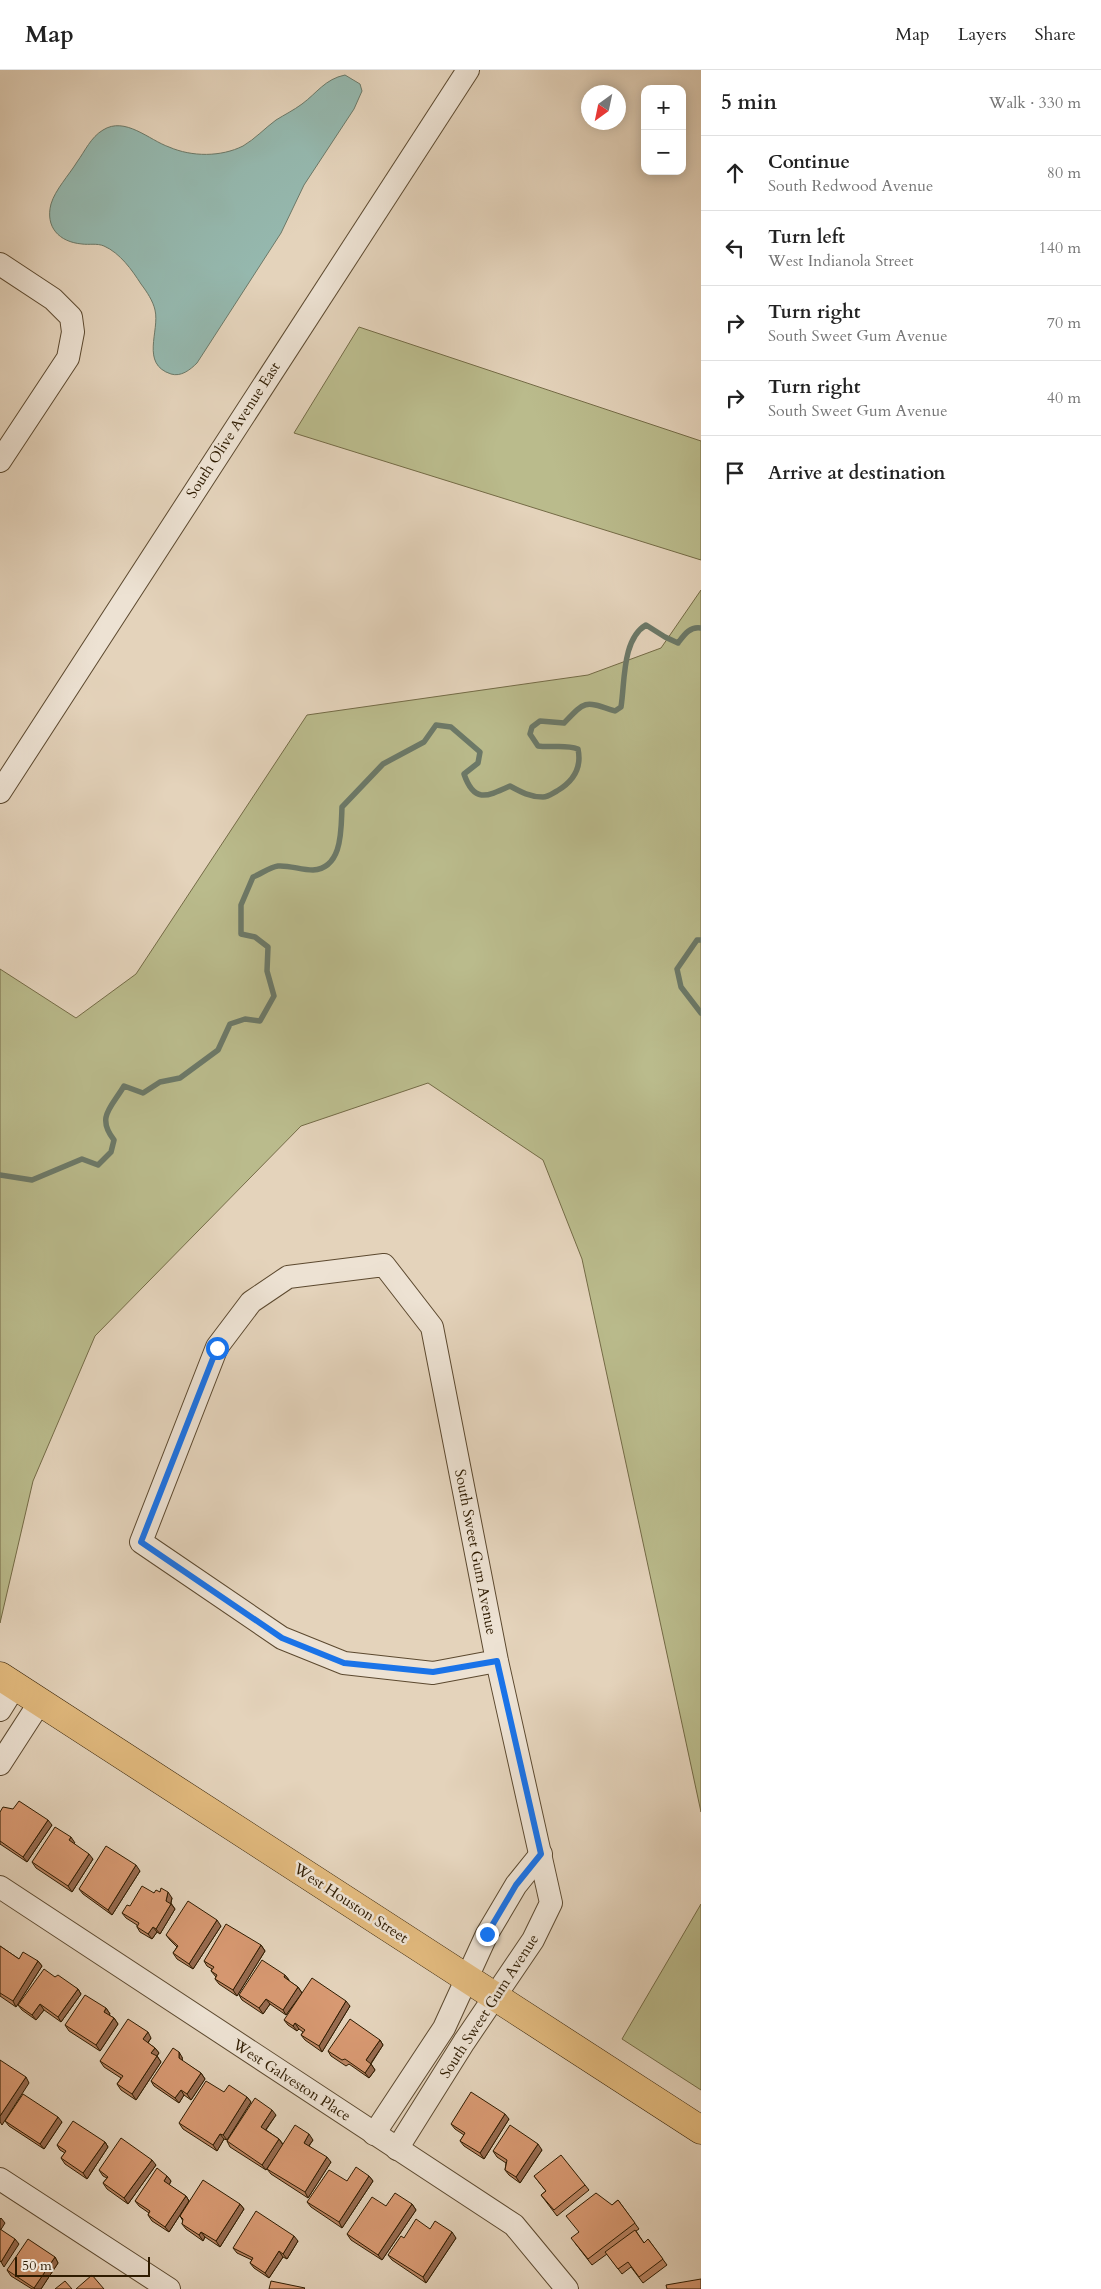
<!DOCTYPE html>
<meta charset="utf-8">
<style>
body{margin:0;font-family:Cardo,serif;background:#f2f2f2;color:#222}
.controls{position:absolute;right:15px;top:15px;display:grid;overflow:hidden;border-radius:10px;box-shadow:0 2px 12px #0003}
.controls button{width:45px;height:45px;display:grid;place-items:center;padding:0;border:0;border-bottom:1px solid #e0e0e0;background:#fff;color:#222;font:25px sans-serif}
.compass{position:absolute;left:581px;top:15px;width:45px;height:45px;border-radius:50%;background:#fff;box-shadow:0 2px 12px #0003;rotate:213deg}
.scale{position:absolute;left:15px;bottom:12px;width:135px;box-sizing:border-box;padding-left:5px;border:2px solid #2e1b00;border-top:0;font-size:14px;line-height:18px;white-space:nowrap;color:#2e1b00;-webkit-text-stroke:4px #ede2d3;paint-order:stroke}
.stop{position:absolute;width:15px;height:15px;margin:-11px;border:4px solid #1a73e8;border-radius:50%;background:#fff}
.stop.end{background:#1a73e8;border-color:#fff;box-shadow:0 1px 5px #0008}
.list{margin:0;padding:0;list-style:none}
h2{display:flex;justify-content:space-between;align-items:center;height:65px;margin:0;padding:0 20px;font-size:21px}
h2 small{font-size:16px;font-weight:400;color:#767676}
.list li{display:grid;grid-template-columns:32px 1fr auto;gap:15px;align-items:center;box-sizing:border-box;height:75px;padding:0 20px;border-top:1px solid #e0e0e0}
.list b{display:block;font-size:19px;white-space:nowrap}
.list p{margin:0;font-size:16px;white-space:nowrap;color:#767676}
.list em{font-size:16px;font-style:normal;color:#767676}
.icon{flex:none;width:28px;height:28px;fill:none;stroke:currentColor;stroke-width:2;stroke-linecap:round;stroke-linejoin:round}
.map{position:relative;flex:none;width:701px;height:2219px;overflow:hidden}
header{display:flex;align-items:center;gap:30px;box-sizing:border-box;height:70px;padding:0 25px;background:#fff;border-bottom:1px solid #e0e0e0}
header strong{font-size:24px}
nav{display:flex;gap:28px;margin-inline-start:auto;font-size:18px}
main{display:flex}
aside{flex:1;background:#fff}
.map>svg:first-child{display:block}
.green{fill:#babb8c;stroke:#746b46}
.water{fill:#95b8ae;stroke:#6c7968}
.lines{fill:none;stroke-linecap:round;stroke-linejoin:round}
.stream{stroke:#6c7968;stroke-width:5.5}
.minor-casing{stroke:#5c492f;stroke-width:24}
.major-casing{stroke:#2e1b00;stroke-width:29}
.minor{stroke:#ede2d3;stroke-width:22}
.major{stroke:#e2ba7e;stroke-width:28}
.wall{fill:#ba8462;stroke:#2e1b00}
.shaded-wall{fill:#976b50;stroke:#2e1b00}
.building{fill:#d89972;stroke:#2e1b00}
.route{stroke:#1a73e8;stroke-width:6}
.labels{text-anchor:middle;stroke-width:5;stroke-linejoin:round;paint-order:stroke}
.street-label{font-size:15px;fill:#2e1b00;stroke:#ede2d3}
</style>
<header>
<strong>Map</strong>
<nav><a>Map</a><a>Layers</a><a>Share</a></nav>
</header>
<main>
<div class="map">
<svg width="701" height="2219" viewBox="0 0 701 2219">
<rect width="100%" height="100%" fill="#e4d3bb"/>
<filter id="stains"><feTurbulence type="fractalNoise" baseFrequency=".004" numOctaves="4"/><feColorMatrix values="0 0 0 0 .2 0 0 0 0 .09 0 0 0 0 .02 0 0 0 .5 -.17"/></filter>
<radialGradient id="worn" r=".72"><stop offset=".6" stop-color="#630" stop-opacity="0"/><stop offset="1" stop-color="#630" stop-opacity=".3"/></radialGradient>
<g class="green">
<path d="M 359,257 L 701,371 L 701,490 L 294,363 Z"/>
<path d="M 701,520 L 701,1742 L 582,1189 L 543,1090 L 428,1013 L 301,1056 L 95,1266 L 33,1411 L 0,1553 L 0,899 L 76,948 L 136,904 L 307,645 L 588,605 L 661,578 Z"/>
<path d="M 701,1834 L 701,2020 L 622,1969 Z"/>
</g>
<path class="water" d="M 345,5 L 360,14 L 362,21 L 354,39 L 304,115 L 281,163 L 197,293 C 190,300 181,307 171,304 C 140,294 160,261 155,240 C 153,231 147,222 141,214 C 132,200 120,183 104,176 C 97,173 89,175 82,174 C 59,172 45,157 51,134 C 55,120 69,105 77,92 C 85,81 91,67 103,60 C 125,46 149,70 169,77 C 192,87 221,87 243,76 C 255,69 265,58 276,50 C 284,45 294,40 302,34 C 317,23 325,9 345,5 Z"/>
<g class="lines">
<g class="stream">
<path d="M 701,870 L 697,870 L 677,899 L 681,917 L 701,943"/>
<path d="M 0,1105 L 32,1110 L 82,1089 L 98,1095 L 111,1082 L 114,1070 C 96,1047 111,1038 124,1016 L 143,1023 L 160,1012 L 180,1008 L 218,980 L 230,954 L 245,949 L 260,951 L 274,926 L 267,901 L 268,877 L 255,867 L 241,864 L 241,835 L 253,807 C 261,804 270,797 278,796 C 289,795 301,800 313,800 C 343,798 341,759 342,737 L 383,694 L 424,672 L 436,655 L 451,657 L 480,682 L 478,693 L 464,704 C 474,733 486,727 510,716 C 521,722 530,727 543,727 C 548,727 553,723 557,721 C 574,711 582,698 578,679 C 565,674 552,678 538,676 L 530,664 L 532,657 L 540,651 L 564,653 C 586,630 584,631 615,641 L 621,637 C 625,612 622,569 646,555 L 665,567 L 678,573 C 684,565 690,556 701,558"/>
</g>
<g class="minor-casing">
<g id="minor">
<path d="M 0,194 L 53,229 L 71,247 L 73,262 L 68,288 L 0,391"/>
<path d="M 0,722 L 468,0"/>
<path d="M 0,1640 L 15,1616"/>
<path d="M 0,1694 L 40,1632"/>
<path d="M 0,1817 L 514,2155 L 567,2219"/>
<path d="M 374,2064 L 444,1958 L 487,1864 L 516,1815 L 541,1784"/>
<path d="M 397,2079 L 464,1972 L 533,1870 L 551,1833 L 497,1591 L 432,1257 L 384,1195 L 288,1207 L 251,1232 L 217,1277 L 141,1472 L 282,1568 L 344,1593 L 433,1603 L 497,1591"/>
<path d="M 0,2109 L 169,2219"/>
</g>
</g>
<g class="major-casing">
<path id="major" d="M 0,1606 L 701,2060"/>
</g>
<use href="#minor" class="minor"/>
<use href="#major" class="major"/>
</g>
<g class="wall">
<path d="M 0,1742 L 52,1755 L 27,1792 L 0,1774 Z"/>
<path d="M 75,1773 L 74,1774 L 93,1789 L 72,1822 L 36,1798 L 32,1792 Z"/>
<path d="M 140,1801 L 112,1845 L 83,1824 L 79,1819 Z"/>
<path d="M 160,1822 L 172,1828 L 171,1833 L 175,1839 L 160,1864 L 157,1862 L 152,1869 L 140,1862 L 137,1857 L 137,1855 L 126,1848 L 122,1843 L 154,1823 Z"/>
<path d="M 221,1856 L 193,1899 L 177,1889 L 173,1883 L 177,1877 L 170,1870 L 166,1865 Z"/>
<path d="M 261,1875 L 265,1881 L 237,1926 L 219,1914 L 215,1909 L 216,1907 L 211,1901 L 212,1899 L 207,1896 L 204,1891 Z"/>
<path d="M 0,1876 L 19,1889 L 38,1891 L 42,1896 L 16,1937 L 0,1926 Z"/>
<path d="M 285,1905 L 289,1910 L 289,1911 L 298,1917 L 302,1923 L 286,1945 L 270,1934 L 263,1944 L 242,1930 L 239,1925 Z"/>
<path d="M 55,1907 L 78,1919 L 81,1924 L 61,1952 L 44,1940 L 36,1950 L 22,1940 L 18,1935 Z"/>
<path d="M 350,1936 L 322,1982 L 305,1970 L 301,1965 L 303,1962 L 299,1959 L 297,1961 L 288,1955 L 284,1950 Z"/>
<path d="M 106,1938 L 110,1944 L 109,1945 L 114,1948 L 118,1954 L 100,1981 L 69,1961 L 65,1955 Z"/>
<path d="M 151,1968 L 148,1973 L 155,1978 L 159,1983 L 157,1986 L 161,1992 L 136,2030 L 121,2020 L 117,2014 L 121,2008 L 104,1997 L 100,1991 Z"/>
<path d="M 380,1970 L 383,1975 L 371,1994 L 375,2000 L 369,2008 L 349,1994 L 346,1996 L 331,1986 L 328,1981 Z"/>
<path d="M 182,1987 L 182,1991 L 201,2003 L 205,2009 L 191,2030 L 184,2025 L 179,2033 L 154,2016 L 151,2011 Z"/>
<path d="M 247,2027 L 251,2032 L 227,2070 L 224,2069 L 217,2081 L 183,2059 L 179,2053 Z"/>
<path d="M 276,2045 L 266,2060 L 279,2069 L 283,2074 L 313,2070 L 309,2076 L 331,2092 L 308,2128 L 271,2104 L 267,2099 L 269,2096 L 266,2100 L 230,2077 L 227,2071 Z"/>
<path d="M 509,2049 L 484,2089 L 464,2076 L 460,2071 L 464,2065 L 455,2059 L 451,2054 Z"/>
<path d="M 5,2051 L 62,2052 L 44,2079 L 9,2056 Z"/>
<path d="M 105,2072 L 108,2077 L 87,2109 L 65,2094 L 61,2088 L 65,2083 L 60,2080 L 57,2075 Z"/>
<path d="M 542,2080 L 520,2113 L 509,2105 L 505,2100 L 506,2093 L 497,2087 L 493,2081 Z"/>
<path d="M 156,2095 L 128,2134 L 107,2119 L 103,2113 L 107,2108 L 103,2106 L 99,2100 Z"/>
<path d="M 167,2106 L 171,2111 L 169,2115 L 186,2126 L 189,2131 L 169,2162 L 152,2151 L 148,2145 L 149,2143 L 139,2136 L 135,2131 Z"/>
<path d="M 369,2106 L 373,2111 L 342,2158 L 311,2137 L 307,2132 L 347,2111 Z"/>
<path d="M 534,2106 L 585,2115 L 589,2120 L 557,2146 L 541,2125 L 546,2121 Z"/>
<path d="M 618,2130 L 639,2159 L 636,2161 L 644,2173 L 648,2169 L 667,2195 L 643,2213 L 631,2197 L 622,2204 L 607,2184 L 592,2195 L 575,2173 L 579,2162 Z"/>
<path d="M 240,2134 L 244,2139 L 220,2177 L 205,2167 L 203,2171 L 186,2159 L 182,2154 L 183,2151 L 180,2146 Z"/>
<path d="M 412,2134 L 416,2140 L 382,2190 L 351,2170 L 347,2164 L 386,2136 Z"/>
<path d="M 430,2159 L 456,2168 L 426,2213 L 392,2190 L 388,2185 Z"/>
<path d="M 298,2171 L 287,2189 L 283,2187 L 269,2208 L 254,2198 L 250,2193 L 252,2190 L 237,2183 L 233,2178 Z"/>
<path d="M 55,2187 L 58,2193 L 41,2219 L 32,2219 L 11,2206 L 7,2200 Z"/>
</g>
<g class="shaded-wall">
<path d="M 48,1750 L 52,1755 L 27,1792 L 23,1787 Z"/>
<path d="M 71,1767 L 75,1773 L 72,1776 L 69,1770 Z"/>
<path d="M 89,1784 L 93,1789 L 72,1822 L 68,1816 Z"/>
<path d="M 136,1795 L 140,1801 L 112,1845 L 108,1840 Z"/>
<path d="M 168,1822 L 172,1828 L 170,1836 L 166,1831 Z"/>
<path d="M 171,1834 L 175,1839 L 160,1864 L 156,1859 Z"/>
<path d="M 217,1850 L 221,1856 L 193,1899 L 189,1894 Z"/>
<path d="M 153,1857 L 157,1862 L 152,1869 L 148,1864 Z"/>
<path d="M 261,1875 L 265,1881 L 237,1926 L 233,1920 Z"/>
<path d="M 38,1891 L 42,1896 L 16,1937 L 13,1931 Z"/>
<path d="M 285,1905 L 289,1910 L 287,1913 L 284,1907 Z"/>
<path d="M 298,1917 L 302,1923 L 286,1945 L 283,1940 Z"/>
<path d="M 78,1919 L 81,1924 L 61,1952 L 58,1947 Z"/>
<path d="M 266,1929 L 270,1934 L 263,1944 L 259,1938 Z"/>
<path d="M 346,1931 L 350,1936 L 322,1982 L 319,1976 Z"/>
<path d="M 40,1934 L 44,1940 L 36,1950 L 32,1945 Z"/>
<path d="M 106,1938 L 110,1944 L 108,1947 L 104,1942 Z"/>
<path d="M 114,1948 L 118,1954 L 100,1981 L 96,1975 Z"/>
<path d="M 295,1953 L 299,1959 L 297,1961 L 293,1956 Z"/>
<path d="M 148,1962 L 151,1968 L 146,1975 L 143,1969 Z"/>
<path d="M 380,1970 L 383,1975 L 369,1996 L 366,1990 Z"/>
<path d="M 155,1978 L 159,1983 L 155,1988 L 151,1983 Z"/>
<path d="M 179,1982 L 182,1987 L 183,1994 L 179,1988 Z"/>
<path d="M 157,1986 L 161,1992 L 136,2030 L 132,2024 Z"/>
<path d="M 371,1994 L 375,2000 L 369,2008 L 365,2003 Z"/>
<path d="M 201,2003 L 205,2009 L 191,2030 L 187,2024 Z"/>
<path d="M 26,2007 L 29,2013 L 2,2055 L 0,2052 L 0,2046 Z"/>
<path d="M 181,2020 L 184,2025 L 179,2033 L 175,2028 Z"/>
<path d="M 247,2027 L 251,2032 L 227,2070 L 223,2065 Z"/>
<path d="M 272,2040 L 276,2045 L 264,2062 L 261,2057 Z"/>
<path d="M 505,2044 L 509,2049 L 484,2089 L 480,2083 Z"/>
<path d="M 58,2047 L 62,2052 L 44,2079 L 40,2074 Z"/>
<path d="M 220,2064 L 224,2069 L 217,2081 L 213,2075 Z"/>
<path d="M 309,2064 L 313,2070 L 307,2078 L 304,2073 Z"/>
<path d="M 279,2069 L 283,2075 L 266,2100 L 262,2095 Z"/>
<path d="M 105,2072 L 108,2077 L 87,2109 L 83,2103 Z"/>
<path d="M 538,2074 L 542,2080 L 520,2113 L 516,2107 Z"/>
<path d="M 327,2087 L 331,2092 L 308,2128 L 305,2122 Z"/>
<path d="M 152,2090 L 156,2095 L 128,2134 L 124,2128 Z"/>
<path d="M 167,2106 L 171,2111 L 168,2117 L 164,2111 Z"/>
<path d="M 369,2106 L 373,2111 L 342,2158 L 339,2152 Z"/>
<path d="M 186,2126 L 189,2131 L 169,2162 L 165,2157 Z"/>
<path d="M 240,2134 L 244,2139 L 220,2177 L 216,2171 Z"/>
<path d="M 412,2134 L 416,2140 L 382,2190 L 378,2185 Z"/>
<path d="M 1,2148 L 5,2153 L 0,2161 L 0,2149 Z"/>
<path d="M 201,2162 L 205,2167 L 203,2171 L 199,2165 Z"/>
<path d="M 452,2162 L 456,2168 L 426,2213 L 423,2207 Z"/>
<path d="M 294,2166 L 298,2171 L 287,2189 L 283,2184 Z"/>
<path d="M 15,2169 L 19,2174 L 4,2197 L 1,2192 Z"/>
<path d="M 279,2181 L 283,2187 L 269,2208 L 265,2203 Z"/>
<path d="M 55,2187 L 58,2193 L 41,2219 L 35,2219 L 34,2218 Z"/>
</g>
<g class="building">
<path d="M 19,1731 L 48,1750 L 23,1787 L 0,1771 L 0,1742 L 3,1737 L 13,1739 Z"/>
<path d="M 55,1757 L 71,1767 L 69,1770 L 89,1784 L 68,1816 L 32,1792 Z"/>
<path d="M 106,1776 L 136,1795 L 108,1840 L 79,1819 Z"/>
<path d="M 142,1816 L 154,1823 L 156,1820 L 160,1822 L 161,1818 L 168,1822 L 166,1831 L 171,1834 L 156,1859 L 153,1857 L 148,1864 L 137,1857 L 139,1853 L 122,1843 L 127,1835 L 130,1836 Z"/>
<path d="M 188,1831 L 217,1850 L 189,1894 L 173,1883 L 178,1876 L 166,1865 Z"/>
<path d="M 226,1854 L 261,1875 L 233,1920 L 215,1909 L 217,1905 L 211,1901 L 214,1897 L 204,1891 Z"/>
<path d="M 0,1876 L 19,1889 L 23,1882 L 38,1891 L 13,1931 L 0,1923 Z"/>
<path d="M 262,1890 L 285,1905 L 284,1907 L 298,1917 L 283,1940 L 266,1929 L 259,1938 L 239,1925 Z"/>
<path d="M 44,1899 L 55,1907 L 58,1905 L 78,1919 L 58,1947 L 40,1934 L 32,1945 L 18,1935 Z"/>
<path d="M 312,1908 L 346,1931 L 319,1976 L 301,1965 L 305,1960 L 295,1953 L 293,1956 L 284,1950 Z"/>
<path d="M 85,1925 L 106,1938 L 104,1942 L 114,1948 L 96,1975 L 65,1955 Z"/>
<path d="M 128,1949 L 148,1962 L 143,1969 L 155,1978 L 151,1983 L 157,1986 L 132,2024 L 117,2014 L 123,2006 L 100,1991 Z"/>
<path d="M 350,1949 L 380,1970 L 366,1990 L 371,1994 L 365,2003 L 345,1989 L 342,1990 L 328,1981 Z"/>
<path d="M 173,1978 L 179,1982 L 179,1988 L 201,2003 L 187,2024 L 181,2020 L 175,2028 L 151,2011 Z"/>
<path d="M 0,1990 L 26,2007 L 0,2046 Z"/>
<path d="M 206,2011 L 224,2022 L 229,2015 L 247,2027 L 223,2065 L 220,2064 L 213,2075 L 179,2053 Z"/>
<path d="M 471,2022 L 505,2044 L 480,2083 L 460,2071 L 465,2063 L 451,2054 Z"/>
<path d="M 23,2024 L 58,2047 L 40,2074 L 5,2051 Z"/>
<path d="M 255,2028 L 272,2040 L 261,2057 L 279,2069 L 262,2095 L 227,2071 Z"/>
<path d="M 73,2051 L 105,2072 L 83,2103 L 61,2088 L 66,2081 L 57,2075 Z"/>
<path d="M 295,2055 L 309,2064 L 304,2073 L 327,2087 L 305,2122 L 267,2099 Z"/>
<path d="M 510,2055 L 538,2074 L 516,2107 L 505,2100 L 507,2090 L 493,2081 Z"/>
<path d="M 121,2068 L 152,2090 L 124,2128 L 103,2113 L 108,2107 L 99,2100 Z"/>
<path d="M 561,2085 L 585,2115 L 554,2140 L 541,2125 L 546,2121 L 534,2106 Z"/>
<path d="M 356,2097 L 369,2106 L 339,2152 L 307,2132 L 329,2100 L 347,2111 Z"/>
<path d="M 157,2098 L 167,2106 L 164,2111 L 186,2126 L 165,2157 L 148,2145 L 150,2141 L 135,2131 Z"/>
<path d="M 203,2110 L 240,2134 L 216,2171 L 201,2162 L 199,2165 L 182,2154 L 183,2149 L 180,2146 Z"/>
<path d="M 395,2123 L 412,2134 L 378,2185 L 347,2164 L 372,2127 L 386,2136 Z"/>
<path d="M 596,2123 L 612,2135 L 618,2130 L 635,2153 L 588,2189 L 571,2168 L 579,2162 L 566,2146 Z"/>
<path d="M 256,2141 L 294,2166 L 283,2184 L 279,2181 L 265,2203 L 250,2193 L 253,2188 L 233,2178 Z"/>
<path d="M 416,2149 L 430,2159 L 435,2151 L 452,2162 L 423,2207 L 388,2185 L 401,2166 L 404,2168 Z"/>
<path d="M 0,2159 L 15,2169 L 1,2192 L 0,2191 Z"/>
<path d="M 635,2160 L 644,2173 L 648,2169 L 663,2189 L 639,2207 L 628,2192 L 618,2199 L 605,2182 Z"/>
<path d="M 28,2169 L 55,2187 L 34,2218 L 7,2200 Z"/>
<path d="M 92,2205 L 104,2219 L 76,2219 Z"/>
<path d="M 701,2209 L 701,2219 L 667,2219 L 666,2215 Z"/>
<path d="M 65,2211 L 72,2219 L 55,2219 Z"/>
<path d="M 271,2211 L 305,2218 L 304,2219 L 269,2219 Z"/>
</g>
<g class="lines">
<path class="route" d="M 217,1278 L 141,1472 L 282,1568 L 344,1593 L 433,1602 L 497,1591 L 541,1784 L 516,1815 L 487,1864"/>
</g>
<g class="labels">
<g class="street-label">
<text transform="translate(233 360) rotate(-57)" y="5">South Olive Avenue East</text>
<text transform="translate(476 1482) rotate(79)" y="5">South Sweet Gum Avenue</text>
<text transform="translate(351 1833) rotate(33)" y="5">West Houston Street</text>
<text transform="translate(489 1936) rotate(-57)" y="5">South Sweet Gum Avenue</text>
<text transform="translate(292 2010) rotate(33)" y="5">West Galveston Place</text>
</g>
</g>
<rect width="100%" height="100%" filter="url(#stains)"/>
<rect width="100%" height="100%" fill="url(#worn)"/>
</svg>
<div class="controls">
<button>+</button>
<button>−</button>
</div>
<svg class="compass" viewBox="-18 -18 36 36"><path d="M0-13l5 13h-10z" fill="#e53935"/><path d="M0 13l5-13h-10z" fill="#767676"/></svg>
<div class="scale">50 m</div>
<div class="stop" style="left:217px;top:1278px"></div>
<div class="stop end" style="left:487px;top:1864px"></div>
</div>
<aside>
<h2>5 min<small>Walk · 330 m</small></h2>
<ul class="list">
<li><svg class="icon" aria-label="ahead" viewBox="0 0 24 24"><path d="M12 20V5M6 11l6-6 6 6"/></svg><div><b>Continue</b><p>South Redwood Avenue</p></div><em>80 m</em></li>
<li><svg class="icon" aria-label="left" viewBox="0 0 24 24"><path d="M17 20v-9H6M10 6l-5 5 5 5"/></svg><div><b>Turn left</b><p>West Indianola Street</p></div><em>140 m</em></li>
<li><svg class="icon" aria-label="right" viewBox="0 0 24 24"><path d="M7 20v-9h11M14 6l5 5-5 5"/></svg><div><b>Turn right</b><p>South Sweet Gum Avenue</p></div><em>70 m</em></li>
<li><svg class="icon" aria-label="right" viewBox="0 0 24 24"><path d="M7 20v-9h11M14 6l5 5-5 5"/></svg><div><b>Turn right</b><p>South Sweet Gum Avenue</p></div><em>40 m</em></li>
<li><svg class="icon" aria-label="arrive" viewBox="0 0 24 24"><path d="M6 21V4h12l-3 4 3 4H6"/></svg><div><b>Arrive at destination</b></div></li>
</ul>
</aside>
</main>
